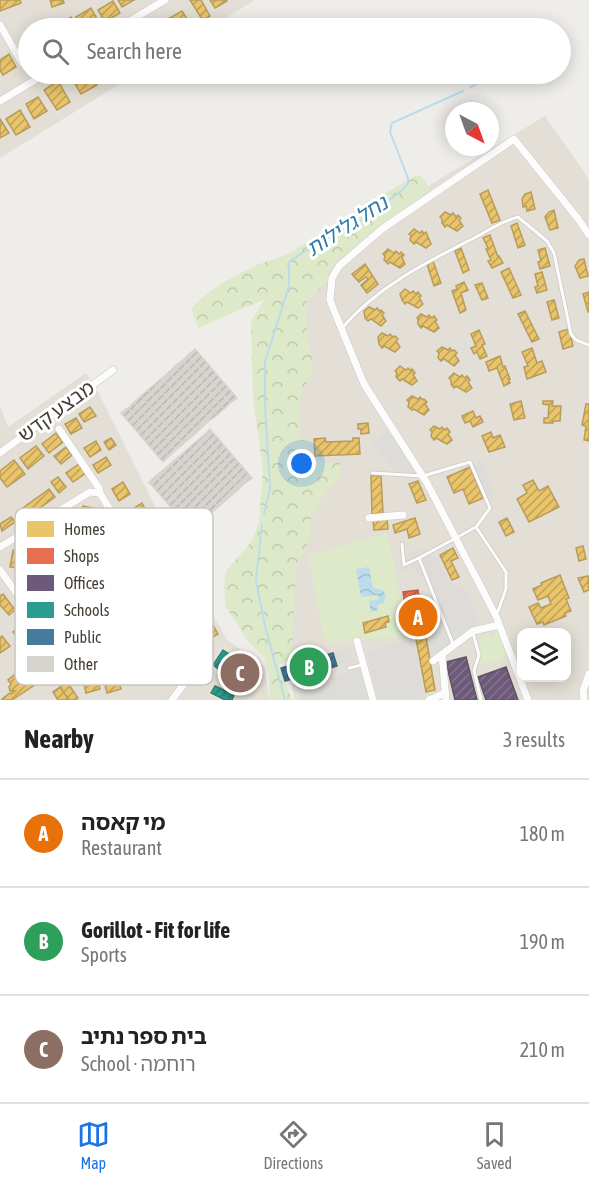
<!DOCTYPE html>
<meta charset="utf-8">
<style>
body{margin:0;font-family:"Asap Condensed","Noto Sans Hebrew",sans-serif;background:#f2f2f2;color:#222}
.controls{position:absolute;right:18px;bottom:18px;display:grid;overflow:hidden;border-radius:12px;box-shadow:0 3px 15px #0003}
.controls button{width:54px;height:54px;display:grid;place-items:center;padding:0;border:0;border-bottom:2px solid #e0e0e0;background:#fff;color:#222;font:30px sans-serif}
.compass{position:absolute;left:445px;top:102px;width:54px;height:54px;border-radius:50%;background:#fff;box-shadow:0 3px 15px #0003;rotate:139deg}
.you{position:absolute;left:302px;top:464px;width:21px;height:21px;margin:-15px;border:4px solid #fff;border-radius:50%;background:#1a73e8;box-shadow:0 0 0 9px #1a73e833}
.badge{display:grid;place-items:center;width:39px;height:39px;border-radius:50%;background:#1a73e8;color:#fff;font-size:20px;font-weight:700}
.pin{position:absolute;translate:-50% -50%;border:3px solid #fff;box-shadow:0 2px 6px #0006}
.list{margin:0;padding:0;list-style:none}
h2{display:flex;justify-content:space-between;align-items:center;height:78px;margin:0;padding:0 24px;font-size:26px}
h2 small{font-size:20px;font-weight:400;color:#767676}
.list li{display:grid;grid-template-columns:39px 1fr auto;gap:18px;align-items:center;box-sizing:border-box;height:108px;padding:0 24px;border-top:2px solid #e0e0e0}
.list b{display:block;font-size:22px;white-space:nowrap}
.list p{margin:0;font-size:20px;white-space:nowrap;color:#767676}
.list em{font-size:20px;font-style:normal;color:#767676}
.icon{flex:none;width:33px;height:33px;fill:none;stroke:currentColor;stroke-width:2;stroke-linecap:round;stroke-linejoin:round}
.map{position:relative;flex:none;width:589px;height:700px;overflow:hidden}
.search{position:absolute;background:#fff;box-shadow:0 3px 15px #0003;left:18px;right:18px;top:18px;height:66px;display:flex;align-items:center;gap:15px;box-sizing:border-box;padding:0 21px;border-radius:33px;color:#767676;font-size:22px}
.sheet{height:402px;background:#fff}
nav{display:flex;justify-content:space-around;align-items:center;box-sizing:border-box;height:84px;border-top:2px solid #e0e0e0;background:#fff;font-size:16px;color:#767676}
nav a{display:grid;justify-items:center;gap:3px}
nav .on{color:#1a73e8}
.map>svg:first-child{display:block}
.residential{fill:#e3dfd6;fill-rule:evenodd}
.education{fill:#eae4d8}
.forest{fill:url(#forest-crowns)}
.garden{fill:#dee9c9}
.parking{fill:#dedcd9}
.water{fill:url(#water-waves)}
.homes{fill:url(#homes-hatch);stroke:#b89c5a;stroke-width:1.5}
.shops{fill:url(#shops-hatch);stroke:#b66049;stroke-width:1.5}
.offices{fill:url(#offices-hatch);stroke:#615165;stroke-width:1.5}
.schools{fill:url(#schools-hatch);stroke:#328074;stroke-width:1.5}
.public{fill:url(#public-hatch);stroke:#45697e;stroke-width:1.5}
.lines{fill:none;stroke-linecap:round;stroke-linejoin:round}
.stream{stroke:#badcec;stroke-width:2}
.building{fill:url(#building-hatch);stroke:#d7d4cf;stroke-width:1.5}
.service-casing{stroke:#ccc9c5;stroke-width:4.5}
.minor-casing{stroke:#ccc9c5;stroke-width:8}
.service{stroke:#fdfcfc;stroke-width:3}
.minor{stroke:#fdfcfc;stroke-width:7}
.labels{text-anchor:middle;stroke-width:6;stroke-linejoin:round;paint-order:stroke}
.street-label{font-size:20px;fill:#453e35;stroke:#fff}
.water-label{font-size:21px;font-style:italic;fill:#307aa6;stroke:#fff}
.key{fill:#fff;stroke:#c7c5c2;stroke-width:1.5}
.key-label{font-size:16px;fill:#453e35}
</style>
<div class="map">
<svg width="589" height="700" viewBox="0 0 589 700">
<defs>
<pattern id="forest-crowns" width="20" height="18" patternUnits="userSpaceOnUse" patternTransform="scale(1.5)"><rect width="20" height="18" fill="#dee9c9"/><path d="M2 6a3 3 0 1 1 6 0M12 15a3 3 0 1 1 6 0" fill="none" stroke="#c0c9ad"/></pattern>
<pattern id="water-waves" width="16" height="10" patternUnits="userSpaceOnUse" patternTransform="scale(1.5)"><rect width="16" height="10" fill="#badcec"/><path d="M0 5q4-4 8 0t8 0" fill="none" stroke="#a1becb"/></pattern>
<pattern id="homes-hatch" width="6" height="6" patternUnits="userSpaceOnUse" patternTransform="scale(1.5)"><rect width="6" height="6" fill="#e9c46a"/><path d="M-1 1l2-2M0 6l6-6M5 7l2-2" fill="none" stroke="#bfa158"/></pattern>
<pattern id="shops-hatch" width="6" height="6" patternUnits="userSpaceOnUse" patternTransform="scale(1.5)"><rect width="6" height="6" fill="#e76f51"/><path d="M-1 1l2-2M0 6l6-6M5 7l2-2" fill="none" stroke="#bd5d44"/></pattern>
<pattern id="offices-hatch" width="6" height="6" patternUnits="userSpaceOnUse" patternTransform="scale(1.5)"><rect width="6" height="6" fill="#6d597a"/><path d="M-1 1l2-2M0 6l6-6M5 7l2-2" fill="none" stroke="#84748c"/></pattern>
<pattern id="schools-hatch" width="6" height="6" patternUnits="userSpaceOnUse" patternTransform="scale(1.5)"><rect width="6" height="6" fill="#2a9d8f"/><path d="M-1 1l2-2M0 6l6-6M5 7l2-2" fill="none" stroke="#268176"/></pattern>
<pattern id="public-hatch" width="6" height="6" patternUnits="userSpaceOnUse" patternTransform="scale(1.5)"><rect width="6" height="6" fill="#457b9d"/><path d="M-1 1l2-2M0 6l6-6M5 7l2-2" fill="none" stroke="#39617a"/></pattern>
<pattern id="building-hatch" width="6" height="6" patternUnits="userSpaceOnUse" patternTransform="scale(1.5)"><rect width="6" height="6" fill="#d7d4d0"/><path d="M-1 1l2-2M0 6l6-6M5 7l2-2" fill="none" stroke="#bab7b3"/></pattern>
</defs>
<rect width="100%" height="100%" fill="#efede9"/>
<g class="residential">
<path d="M 0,0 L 255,0 L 209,28 L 28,28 L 28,74 L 136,74 L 0,158 Z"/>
<path d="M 545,116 L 589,179 L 589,700 L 295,700 L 276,604 L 301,262 ZM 522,632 L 566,632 L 566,678 L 522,678 Z"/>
<path d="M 86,373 L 96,388 L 175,546 L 227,640 L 265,667 L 269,700 L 0,700 L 0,406 L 8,427 Z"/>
</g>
<path class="education" d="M 224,644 L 261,671 L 261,697 L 259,700 L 218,700 L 208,695 L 220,674 L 209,665 Z"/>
<path class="forest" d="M 417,175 L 424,178 L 430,190 L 338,260 L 329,270 L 326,283 L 305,303 L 308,341 L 312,355 L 311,374 L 301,393 L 299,405 L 299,440 L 309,440 L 314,461 L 340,463 L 341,477 L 324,493 L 309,523 L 311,533 L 306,548 L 296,566 L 292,657 L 279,665 L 292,700 L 269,700 L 269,675 L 264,657 L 247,640 L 226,607 L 224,588 L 226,571 L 252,541 L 259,522 L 263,470 L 253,398 L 251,321 L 265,299 L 198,328 L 191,309 C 208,289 236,275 260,264 C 270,260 281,258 291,252 C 333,228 374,199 417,175 Z"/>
<g class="garden">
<path d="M 387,533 L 409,636 L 329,643 L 323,637 L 309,555 Z"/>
<path d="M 492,627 L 497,628 L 507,647 L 502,659 L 478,665 L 480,637 L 489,633 L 491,639 L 496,637 Z"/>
</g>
<g class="parking">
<path d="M 388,431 L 418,474 L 394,472 L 373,442 Z"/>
<path d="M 483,461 L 496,497 L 480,503 L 467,467 Z"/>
<path d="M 415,549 L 426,551 L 437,560 L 449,582 L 468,591 L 480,625 L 451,646 L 433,665 L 429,654 L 427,628 L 430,621 L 429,613 L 433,600 L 426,582 L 412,567 L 401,572 L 400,560 Z"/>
<path d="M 414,639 L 424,696 L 416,700 L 377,700 L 367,651 Z"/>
<path d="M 350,648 L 354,662 L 338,666 L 334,653 Z"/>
<path d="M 361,669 L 369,700 L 300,700 L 297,687 Z"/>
</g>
<path class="water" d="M 369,567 L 373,588 L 383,590 L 386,596 L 384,603 L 377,605 L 378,610 L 371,612 L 369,601 L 379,599 L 378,595 L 361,597 L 356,569 Z"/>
<g class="homes">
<path d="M 0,0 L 20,0 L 21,3 L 0,11 Z"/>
<path d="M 50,0 L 63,0 L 64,3 L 52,7 Z"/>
<path d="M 118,0 L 134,0 L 122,7 Z"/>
<path d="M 190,0 L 201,0 L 210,16 L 203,21 Z"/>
<path d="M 210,0 L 226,0 L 227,1 L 215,8 Z"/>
<path d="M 113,1 L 120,13 L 105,22 L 98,10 Z"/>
<path d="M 91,8 L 98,21 L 83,28 L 76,17 Z"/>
<path d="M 182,11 L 192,27 L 190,28 L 174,28 L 168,19 Z"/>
<path d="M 71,17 L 78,28 L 60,28 L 58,25 Z"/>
<path d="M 163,19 L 168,28 L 151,28 L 150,27 Z"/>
<path d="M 9,54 L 16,67 L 3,75 L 0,70 L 0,60 Z"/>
<path d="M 69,74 L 90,74 L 97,85 L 81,94 Z"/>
<path d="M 58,81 L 70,102 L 57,110 L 44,90 Z"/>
<path d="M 38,97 L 47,111 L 34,119 L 26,104 Z"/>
<path d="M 20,110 L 30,127 L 16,135 L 6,119 Z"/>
<path d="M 0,119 L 9,133 L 0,138 Z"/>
<path d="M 488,190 L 500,220 L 492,223 L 480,194 Z"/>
<path d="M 531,192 L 535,209 L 527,211 L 526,206 L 523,207 L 522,199 L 525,194 Z"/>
<path d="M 554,210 L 558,228 L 550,230 L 545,217 L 549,212 Z"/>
<path d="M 445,212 L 451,215 L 453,213 L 456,217 L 458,215 L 461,218 L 459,220 L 463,226 L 457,231 L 447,225 L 445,227 L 442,223 L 442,219 L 440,217 Z"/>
<path d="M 517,223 L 525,245 L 518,248 L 511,226 Z"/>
<path d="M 414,229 L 420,233 L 422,231 L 424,234 L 426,232 L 431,244 L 426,248 L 416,242 L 414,244 L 410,240 L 411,236 L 409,234 Z"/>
<path d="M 490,235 L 498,257 L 499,256 L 503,263 L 492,268 L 488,261 L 491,260 L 486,249 L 488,248 L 483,238 Z"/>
<path d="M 461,248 L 469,270 L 463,273 L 455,251 Z"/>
<path d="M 545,248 L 550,266 L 540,269 L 538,262 L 541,261 L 538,250 Z"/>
<path d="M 388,249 L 394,253 L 396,251 L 399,254 L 401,252 L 404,255 L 402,257 L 405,264 L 400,268 L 390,262 L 388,264 L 384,260 L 385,256 L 383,254 Z"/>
<path d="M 584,259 L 588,276 L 580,278 L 575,266 L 579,260 Z"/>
<path d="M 433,261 L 441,283 L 434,286 L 427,264 Z"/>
<path d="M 365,264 L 378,284 L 367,293 L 361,285 L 368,279 L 366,277 L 359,282 L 352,274 Z"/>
<path d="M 509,268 L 521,295 L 513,298 L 501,272 Z"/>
<path d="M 542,272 L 547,290 L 537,293 L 535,287 L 538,286 L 535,274 Z"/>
<path d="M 464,282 L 468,290 L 461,293 L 466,310 L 460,313 L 452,291 L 457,289 L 456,286 Z"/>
<path d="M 482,283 L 488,298 L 482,300 L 475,285 Z"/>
<path d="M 405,289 L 411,293 L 413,291 L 416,294 L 418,292 L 421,296 L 419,297 L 423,304 L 418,308 L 407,302 L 405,304 L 402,300 L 400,294 Z"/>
<path d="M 589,292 L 589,312 L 588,312 L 583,294 Z"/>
<path d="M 554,300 L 559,318 L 552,320 L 547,302 Z"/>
<path d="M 369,307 L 375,310 L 377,308 L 379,311 L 381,310 L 384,313 L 382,315 L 386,321 L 381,326 L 371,319 L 368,321 L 365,318 L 364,311 Z"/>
<path d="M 525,311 L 539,339 L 532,342 L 518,314 Z"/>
<path d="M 421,314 L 427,317 L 429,315 L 432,318 L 434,316 L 437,320 L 435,321 L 439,328 L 434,332 L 423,326 L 421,328 L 418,324 L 418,320 L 417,318 Z"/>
<path d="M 569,329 L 573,346 L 563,349 L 559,332 Z"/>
<path d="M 479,330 L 485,344 L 482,345 L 487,356 L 480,359 L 477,352 L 474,354 L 471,348 L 476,346 L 471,334 Z"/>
<path d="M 382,333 L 388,336 L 390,334 L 393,337 L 395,336 L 398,339 L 396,341 L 400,347 L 395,352 L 384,346 L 382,348 L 379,344 L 378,337 Z"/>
<path d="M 442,347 L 448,350 L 450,348 L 452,351 L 454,350 L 457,353 L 455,355 L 459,361 L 454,366 L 444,359 L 441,361 L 438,358 L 439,353 L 437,351 Z"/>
<path d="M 532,348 L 537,363 L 542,361 L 546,372 L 527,379 L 524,367 L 528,366 L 522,352 Z"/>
<path d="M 500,356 L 503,367 L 505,366 L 510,379 L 508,379 L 510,383 L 504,386 L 497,368 L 489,371 L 486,362 Z"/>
<path d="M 400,366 L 406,370 L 408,368 L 411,371 L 412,369 L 415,373 L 413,374 L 417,381 L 412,385 L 402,379 L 400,381 L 396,377 L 397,373 L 395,371 Z"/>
<path d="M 454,373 L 460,377 L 462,375 L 465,378 L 467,376 L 470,380 L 468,382 L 472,388 L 466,392 L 456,386 L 454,388 L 451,384 L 451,380 L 449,378 Z"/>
<path d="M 412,396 L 418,399 L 420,397 L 423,400 L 424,399 L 427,402 L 425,404 L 429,410 L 424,415 L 414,409 L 412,410 L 408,407 L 409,402 L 407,400 Z"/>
<path d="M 521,401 L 525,418 L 514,420 L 510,404 Z"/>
<path d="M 543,401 L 553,401 L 552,406 L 561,406 L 560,421 L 553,421 L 553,423 L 544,423 L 544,418 L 548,418 L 549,405 L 543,404 Z"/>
<path d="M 586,404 L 589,404 L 589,441 L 584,440 L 586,426 L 582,425 Z"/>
<path d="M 90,407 L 96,416 L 84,422 L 79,414 Z"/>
<path d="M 473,411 L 476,418 L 480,416 L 483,422 L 473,427 L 470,421 L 465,423 L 462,416 Z"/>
<path d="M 76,418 L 82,428 L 71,434 L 65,424 Z"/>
<path d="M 368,423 L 369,433 L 361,434 L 361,429 L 358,429 L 358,424 Z"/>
<path d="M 434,426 L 440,429 L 442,427 L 445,430 L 447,428 L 450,432 L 448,434 L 452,440 L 447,444 L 436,438 L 434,440 L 431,436 L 432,432 L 430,430 Z"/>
<path d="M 491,432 L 493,438 L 500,435 L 505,447 L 489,452 L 482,436 Z"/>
<path d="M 56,433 L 63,442 L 49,453 L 42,444 Z"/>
<path d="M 111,438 L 116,445 L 109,450 L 104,442 Z"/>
<path d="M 325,438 L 326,442 L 353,441 L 353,438 L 359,438 L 360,454 L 315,456 L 314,439 Z"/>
<path d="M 96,441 L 101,450 L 90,457 L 84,448 Z"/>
<path d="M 36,446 L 44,456 L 28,469 L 20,458 Z"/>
<path d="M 66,447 L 72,455 L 61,464 L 54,456 Z"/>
<path d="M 106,457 L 111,465 L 98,473 L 93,465 Z"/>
<path d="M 14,460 L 25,474 L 7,487 L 0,478 L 0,471 Z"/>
<path d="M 79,464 L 86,473 L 73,482 L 66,473 Z"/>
<path d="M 470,467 L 483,498 L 469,504 L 463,489 L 454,493 L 447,477 Z"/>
<path d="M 381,475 L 383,513 L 372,514 L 371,476 Z"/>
<path d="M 58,477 L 66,487 L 59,493 L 51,482 Z"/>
<path d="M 533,480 L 539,491 L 548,486 L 559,507 L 529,522 L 517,499 L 527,493 L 523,485 Z"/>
<path d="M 418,481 L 426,500 L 417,503 L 409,484 Z"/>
<path d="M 123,482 L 130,494 L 119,501 L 112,489 Z"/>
<path d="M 49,489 L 55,497 L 29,516 L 23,508 Z"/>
<path d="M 142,503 L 149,516 L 134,525 L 126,513 Z"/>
<path d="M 83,506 L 98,509 L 96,523 L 108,525 L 106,536 L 102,536 L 103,529 L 91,527 L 93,515 L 88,514 L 87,519 L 81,518 Z"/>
<path d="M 11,517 L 15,522 L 2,531 L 0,524 Z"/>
<path d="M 415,518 L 420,534 L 409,538 L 407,529 L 395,533 L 393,525 Z"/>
<path d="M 507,518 L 514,532 L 506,536 L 499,522 Z"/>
<path d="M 387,519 L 388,529 L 374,530 L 373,520 Z"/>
<path d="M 28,541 L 58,546 L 55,563 L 40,560 L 41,555 L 51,557 L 52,551 L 33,548 L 31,559 L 18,556 L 18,562 L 24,563 L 23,569 L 10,567 L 13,550 L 26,552 Z"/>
<path d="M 583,546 L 586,559 L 579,561 L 576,548 Z"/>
<path d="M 453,548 L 458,558 L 451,561 L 459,577 L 452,580 L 440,555 Z"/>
<path d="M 560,575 L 569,598 L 566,599 L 571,611 L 565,613 L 566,616 L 544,625 L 543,622 L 537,624 L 529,607 L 538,603 L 541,608 L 551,604 L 548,596 L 538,600 L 533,589 L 542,585 L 541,583 Z"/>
<path d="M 588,576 L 589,590 L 584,592 L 578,578 Z"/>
<path d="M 3,594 L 15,610 L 9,615 L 0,605 L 0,596 Z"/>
<path d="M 388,616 L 389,622 L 385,623 L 386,627 L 365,633 L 363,623 Z"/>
<path d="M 209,618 L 218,634 L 200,645 L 191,629 Z"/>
<path d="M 24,623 L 32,634 L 20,642 L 13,632 Z"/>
<path d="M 2,636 L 10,646 L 0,653 L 0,638 Z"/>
<path d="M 426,637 L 435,690 L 426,692 L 416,639 Z"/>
<path d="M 115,668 L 121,689 L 107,693 L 102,673 Z"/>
<path d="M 19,671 L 22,675 L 26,672 L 30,678 L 34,676 L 39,682 L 12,700 L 3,700 L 2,699 L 10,693 L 11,694 L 15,691 L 10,691 L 9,687 L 11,684 L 8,680 Z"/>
<path d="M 96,676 L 100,689 L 86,693 L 83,680 Z"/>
<path d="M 67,682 L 78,698 L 75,700 L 69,700 L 60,687 Z"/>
<path d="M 60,687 L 69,700 L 58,700 L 53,692 Z"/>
</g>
<path class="shops" d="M 418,590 L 423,624 L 414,625 L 412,616 L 407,616 L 403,592 Z"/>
<g class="offices">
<path d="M 466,657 L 477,700 L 455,700 L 446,662 Z"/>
<path d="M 506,667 L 518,700 L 486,700 L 478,677 Z"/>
</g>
<g class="schools">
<path d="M 223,650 L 238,660 L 228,676 L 213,665 Z"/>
<path d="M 215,686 L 234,695 L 232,700 L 225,700 L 211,693 Z"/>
</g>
<path class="public" d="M 333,653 L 337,666 L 285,681 L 281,668 Z"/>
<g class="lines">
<g class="stream">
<path d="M 471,87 L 496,74"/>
<path d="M 264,514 L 270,488 L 265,404 L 265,362 L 289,286 L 289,262 L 302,253 L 370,215 L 405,188 L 408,183 L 408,178 L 390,132 L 392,123 L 463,91"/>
<path d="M 262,524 L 256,581 L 265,626 L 285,700"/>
</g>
</g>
<g class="building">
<path d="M 195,349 L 237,398 L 230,403 L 188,355 Z"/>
<path d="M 188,355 L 230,403 L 224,409 L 182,361 Z"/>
<path d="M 182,361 L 224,409 L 217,415 L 175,366 Z"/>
<path d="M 175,366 L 217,415 L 210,420 L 169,372 Z"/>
<path d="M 169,372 L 210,420 L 203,426 L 162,378 Z"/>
<path d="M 162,378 L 203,426 L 197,432 L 155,384 Z"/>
<path d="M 155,384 L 197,432 L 190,438 L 148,390 Z"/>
<path d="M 148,390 L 190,438 L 183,444 L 141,396 Z"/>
<path d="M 141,396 L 183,444 L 176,450 L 134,402 Z"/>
<path d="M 134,402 L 176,450 L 169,456 L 128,408 Z"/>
<path d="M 128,408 L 169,456 L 163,462 L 121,413 Z"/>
<path d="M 210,429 L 252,478 L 245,483 L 204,435 Z"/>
<path d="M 204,435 L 245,483 L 239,489 L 197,441 Z"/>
<path d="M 197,441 L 239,489 L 232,495 L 190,447 Z"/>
<path d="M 190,447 L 232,495 L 225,501 L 183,453 Z"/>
<path d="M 183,453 L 225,501 L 218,507 L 177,458 Z"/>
<path d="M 177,458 L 218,507 L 211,513 L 170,464 Z"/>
<path d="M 170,464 L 211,513 L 204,519 L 163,470 Z"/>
<path d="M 163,470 L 204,519 L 198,525 L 156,476 Z"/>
<path d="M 156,476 L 198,525 L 191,530 L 149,482 Z"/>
</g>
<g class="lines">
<g class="service-casing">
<g id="service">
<path d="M 342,328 C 376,288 423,264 468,241 C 485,233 499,222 518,217 L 547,241 L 554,253 L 571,334 L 576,340 L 589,345"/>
<path d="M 372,473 L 423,476 L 470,462 L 490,508 L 476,527 L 419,558 L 453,644"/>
<path d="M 476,527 L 506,572 L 506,589 L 497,614"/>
<path d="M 402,544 L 404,565 L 419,558"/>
<path d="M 473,633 L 479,655 L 474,671 L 481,700"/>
<path d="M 349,668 L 362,665"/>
</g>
</g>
<g class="minor-casing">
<g id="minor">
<path d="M 0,25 L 22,63"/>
<path d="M 118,28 L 165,0"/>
<path d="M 0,101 L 45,74"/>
<path d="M 59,429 L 99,488 L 100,493 L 205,671 L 184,684 L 172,700"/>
<path d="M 0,453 L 113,370"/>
<path d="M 369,518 L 403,515"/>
<path d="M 0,547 L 90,492 L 100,493"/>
<path d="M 0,570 L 60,654 C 92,681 147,645 176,625"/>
<path d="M 357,641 L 373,700"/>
<path d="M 442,655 L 446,700"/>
<path d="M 433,661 L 473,631 L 499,625"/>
<path d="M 429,700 L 445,693"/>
<path d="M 528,700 L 496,616 L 427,483 L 364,384 L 333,308 L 330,300 L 332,278 L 339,266 L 382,229 L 514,139 L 579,220 L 589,235"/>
<path d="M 584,700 L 583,691 L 589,674"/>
</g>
</g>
<use href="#service" class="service"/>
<use href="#minor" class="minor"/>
</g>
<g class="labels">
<g class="street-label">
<text transform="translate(56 411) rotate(-36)" y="7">מבצע קדש</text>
</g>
<g class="water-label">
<text transform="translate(347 226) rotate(-33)" y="7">נחל גלילות</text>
</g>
</g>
<rect x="15" y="508" width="198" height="177" rx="9" class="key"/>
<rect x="27" y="521" width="27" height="16" fill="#e9c46a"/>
<rect x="27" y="548" width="27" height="16" fill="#e76f51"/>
<rect x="27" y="575" width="27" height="16" fill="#6d597a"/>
<rect x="27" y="602" width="27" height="16" fill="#2a9d8f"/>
<rect x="27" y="629" width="27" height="16" fill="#457b9d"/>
<rect x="27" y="656" width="27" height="16" fill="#d7d4d0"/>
<g class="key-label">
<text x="64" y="535">Homes</text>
<text x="64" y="562">Shops</text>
<text x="64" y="589">Offices</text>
<text x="64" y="616">Schools</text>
<text x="64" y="643">Public</text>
<text x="64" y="670">Other</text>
</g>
</svg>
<div class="controls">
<button><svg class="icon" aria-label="layers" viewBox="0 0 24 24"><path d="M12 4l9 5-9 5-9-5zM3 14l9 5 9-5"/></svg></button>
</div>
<svg class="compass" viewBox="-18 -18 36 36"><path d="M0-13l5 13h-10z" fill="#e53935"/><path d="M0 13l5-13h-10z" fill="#767676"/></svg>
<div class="you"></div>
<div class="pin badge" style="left:418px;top:617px;background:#e8710a">A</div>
<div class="pin badge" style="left:309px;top:667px;background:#2e9e5b">B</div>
<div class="pin badge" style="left:240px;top:673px;background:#8d6e63">C</div>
<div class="search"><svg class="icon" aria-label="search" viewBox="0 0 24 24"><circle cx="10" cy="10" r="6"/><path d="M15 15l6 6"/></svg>Search here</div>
</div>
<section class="sheet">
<h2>Nearby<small>3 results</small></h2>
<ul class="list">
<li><span class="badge" style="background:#e8710a">A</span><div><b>מי קאסה</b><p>Restaurant</p></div><em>180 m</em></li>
<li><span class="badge" style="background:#2e9e5b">B</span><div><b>Gorillot - Fit for life</b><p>Sports</p></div><em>190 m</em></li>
<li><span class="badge" style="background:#8d6e63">C</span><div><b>בית ספר נתיב</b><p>School · רוחמה</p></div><em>210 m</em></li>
</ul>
</section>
<nav>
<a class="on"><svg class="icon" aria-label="map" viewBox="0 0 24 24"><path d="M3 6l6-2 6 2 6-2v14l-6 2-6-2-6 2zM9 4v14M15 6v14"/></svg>Map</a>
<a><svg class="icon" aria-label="directions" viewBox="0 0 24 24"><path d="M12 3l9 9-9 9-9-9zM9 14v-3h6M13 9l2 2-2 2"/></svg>Directions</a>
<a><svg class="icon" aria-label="saved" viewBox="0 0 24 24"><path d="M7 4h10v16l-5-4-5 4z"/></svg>Saved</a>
</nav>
